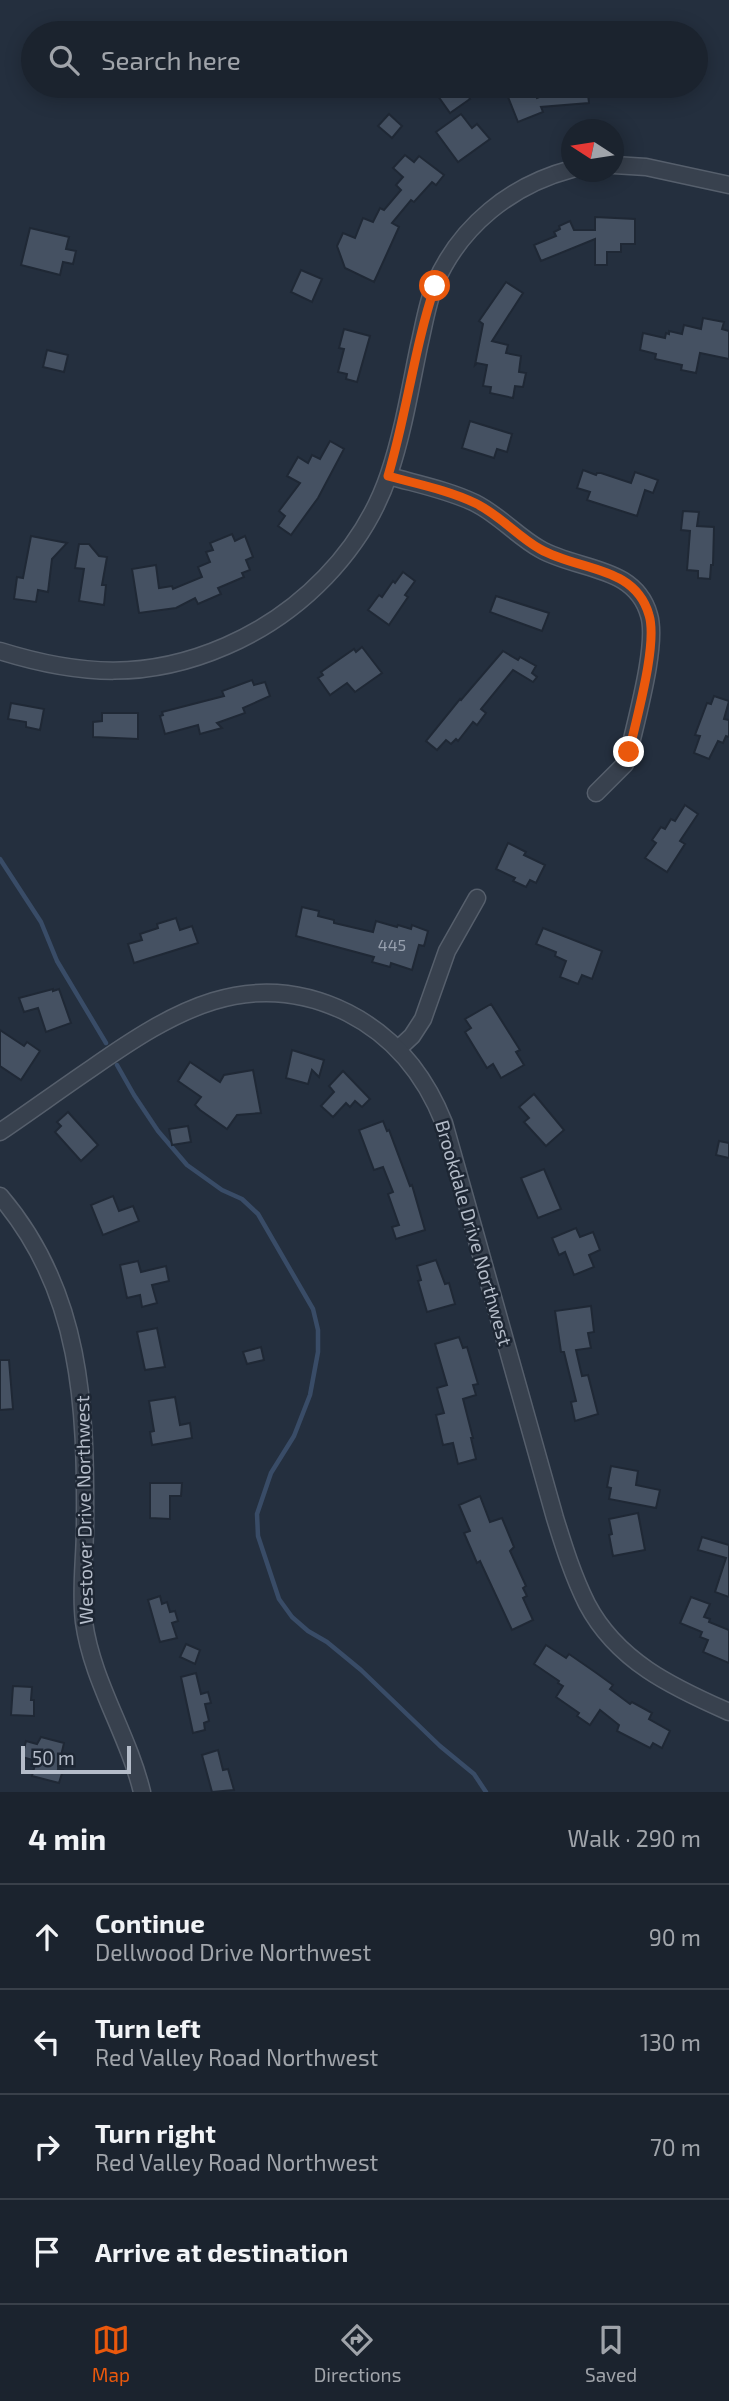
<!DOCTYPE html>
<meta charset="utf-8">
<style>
body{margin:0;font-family:"Exo 2",sans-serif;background:#242b36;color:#f1f3f6}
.compass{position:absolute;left:561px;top:119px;width:63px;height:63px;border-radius:50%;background:#1b232e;box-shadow:0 4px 18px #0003;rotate:282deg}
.scale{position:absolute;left:21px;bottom:18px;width:110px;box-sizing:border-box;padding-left:7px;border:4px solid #b4bcc9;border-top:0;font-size:19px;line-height:24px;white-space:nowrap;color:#b4bcc9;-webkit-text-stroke:5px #1d2633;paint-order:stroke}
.stop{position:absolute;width:21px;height:21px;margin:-16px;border:5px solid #ea580c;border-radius:50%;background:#fff}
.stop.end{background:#ea580c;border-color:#fff;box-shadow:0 2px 7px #0008}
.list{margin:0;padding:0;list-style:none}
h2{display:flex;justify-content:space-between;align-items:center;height:91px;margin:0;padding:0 28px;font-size:30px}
h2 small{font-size:23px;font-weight:400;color:#a0a4aa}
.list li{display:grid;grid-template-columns:46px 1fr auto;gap:21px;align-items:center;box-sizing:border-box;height:105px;padding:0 28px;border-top:2px solid #39404a}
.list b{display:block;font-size:26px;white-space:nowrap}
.list p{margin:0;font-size:23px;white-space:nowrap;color:#a0a4aa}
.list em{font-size:23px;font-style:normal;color:#a0a4aa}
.icon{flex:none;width:38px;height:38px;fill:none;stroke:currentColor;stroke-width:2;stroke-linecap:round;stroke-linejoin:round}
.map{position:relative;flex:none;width:729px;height:1792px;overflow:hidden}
.search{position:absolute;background:#1b232e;box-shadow:0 4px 18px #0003;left:21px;right:21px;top:21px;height:77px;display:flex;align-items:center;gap:18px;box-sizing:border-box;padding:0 24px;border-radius:38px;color:#a0a4aa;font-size:26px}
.sheet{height:511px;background:#1b232e}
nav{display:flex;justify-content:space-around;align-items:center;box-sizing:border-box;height:98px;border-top:2px solid #39404a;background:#1b232e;font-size:19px;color:#a0a4aa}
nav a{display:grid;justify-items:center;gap:4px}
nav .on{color:#ea580c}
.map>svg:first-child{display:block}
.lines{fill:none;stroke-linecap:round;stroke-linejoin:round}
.stream{stroke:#394c67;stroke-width:4.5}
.building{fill:#455162;stroke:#1f2835;stroke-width:2}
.street-casing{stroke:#565f6c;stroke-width:19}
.street{stroke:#38414e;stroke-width:16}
.route{stroke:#ea580c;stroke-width:9}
.labels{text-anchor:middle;stroke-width:5;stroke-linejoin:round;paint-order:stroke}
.number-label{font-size:16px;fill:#98a1af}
.street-label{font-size:19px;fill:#b4bcc9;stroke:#1d2633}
</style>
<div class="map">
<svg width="729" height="1792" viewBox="0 0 729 1792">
<rect width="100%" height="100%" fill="#242f3e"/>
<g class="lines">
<g class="stream">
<path d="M 0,859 L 41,922 L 57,961 L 106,1043"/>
<path d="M 117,1065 L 134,1095 L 158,1131 L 187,1165 L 222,1190 L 242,1199 L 258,1214 L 313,1309 L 318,1330 L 318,1352 L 310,1395 L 294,1436 L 271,1473 L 257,1514 L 258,1536 L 279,1599 L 292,1617 L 308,1631 L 327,1642 L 361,1670 L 440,1746 L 474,1774 L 486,1792"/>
</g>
</g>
<g class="building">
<path d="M 452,86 L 490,86 L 490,87 L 468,95 L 470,99 L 450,113 L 438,96 Z"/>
<path d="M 521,86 L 532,86 L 537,98 L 562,88 L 562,86 L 587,86 L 589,103 L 541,107 L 543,112 L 518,122 L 506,92 Z"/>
<path d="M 389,114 L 402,126 L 392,138 L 378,126 Z"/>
<path d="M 461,114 L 472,128 L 477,124 L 490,139 L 458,162 L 436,132 Z"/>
<path d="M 405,155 L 414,162 L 419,156 L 444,175 L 436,185 L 432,182 L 414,202 L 411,200 L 392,223 L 399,227 L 374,282 L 345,268 L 337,246 L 343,233 L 355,238 L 363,218 L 373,222 L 380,208 L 384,210 L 401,190 L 396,185 L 403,177 L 393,168 Z"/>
<path d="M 595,217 L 635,219 L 635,244 L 621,244 L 621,252 L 607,252 L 607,265 L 595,265 L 595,239 L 541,261 L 534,245 L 556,236 L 554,232 L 560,229 L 559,226 L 570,221 L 574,230 L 595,230 Z"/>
<path d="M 30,228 L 69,237 L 66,249 L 76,251 L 73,264 L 63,262 L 60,275 L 21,265 Z"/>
<path d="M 301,270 L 322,279 L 312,302 L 291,292 Z"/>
<path d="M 506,282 L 523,293 L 492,341 L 508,345 L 506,353 L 521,356 L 519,372 L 526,373 L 523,387 L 515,386 L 513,398 L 490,393 L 491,387 L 483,386 L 487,365 L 477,363 L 475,365 L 483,324 L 479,321 Z"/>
<path d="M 703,318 L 724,322 L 722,329 L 729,331 L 729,359 L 700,353 L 696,373 L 681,370 L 682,365 L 655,359 L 656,354 L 640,350 L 643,333 L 665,338 L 666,333 L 669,334 L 669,331 L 682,334 L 684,325 L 701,329 Z"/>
<path d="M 344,329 L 370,336 L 357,382 L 346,379 L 347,374 L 338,372 L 344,349 L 339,348 Z"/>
<path d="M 47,350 L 68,355 L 64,372 L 43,367 Z"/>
<path d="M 470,421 L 512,434 L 507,452 L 497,449 L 494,458 L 462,448 Z"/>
<path d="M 330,441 L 344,449 L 318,498 L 291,535 L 278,526 L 285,516 L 279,511 L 300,483 L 287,476 L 298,457 L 308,463 L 312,455 L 320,459 Z"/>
<path d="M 583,470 L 596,475 L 597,473 L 601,473 L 631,483 L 635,472 L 658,480 L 653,493 L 645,490 L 637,516 L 587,500 L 590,492 L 577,488 Z"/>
<path d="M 683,511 L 699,512 L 697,526 L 714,527 L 713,565 L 711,565 L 710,579 L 698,578 L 698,571 L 687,570 L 690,531 L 681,530 Z"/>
<path d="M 232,534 L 235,541 L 245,536 L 253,557 L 246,560 L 250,570 L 242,573 L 244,577 L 218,588 L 221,594 L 198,604 L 195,598 L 176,608 L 139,613 L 132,569 L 156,565 L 159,588 L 172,586 L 173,589 L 202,577 L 198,567 L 210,562 L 206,552 L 213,550 L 210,543 Z"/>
<path d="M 31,536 L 67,543 L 52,559 L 48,592 L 38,590 L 36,602 L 14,599 L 17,577 L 23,578 Z"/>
<path d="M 79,544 L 89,544 L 99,556 L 107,557 L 102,585 L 106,585 L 104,605 L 79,601 L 84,569 L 75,568 Z"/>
<path d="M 403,572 L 415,581 L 405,595 L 408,597 L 389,625 L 368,610 L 379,595 L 382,597 L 393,581 L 395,583 Z"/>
<path d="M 496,596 L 549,613 L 542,631 L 490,612 Z"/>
<path d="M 362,647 L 382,673 L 355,692 L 347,683 L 330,695 L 318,678 L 323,675 L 321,672 L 354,649 L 356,652 Z"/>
<path d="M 503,651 L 518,660 L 520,657 L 536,666 L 532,673 L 537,677 L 533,682 L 513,670 L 481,709 L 486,713 L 477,725 L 473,722 L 458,741 L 456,739 L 451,744 L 446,740 L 437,750 L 426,741 L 460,699 L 461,700 Z"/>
<path d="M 252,680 L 254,685 L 265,682 L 270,696 L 243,708 L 245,713 L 217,723 L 222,728 L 200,734 L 198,725 L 165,734 L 160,716 L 163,715 L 162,712 L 224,696 L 222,691 Z"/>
<path d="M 714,696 L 729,701 L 724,719 L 729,720 L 729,737 L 726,736 L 723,743 L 718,741 L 709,759 L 694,753 L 700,736 L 695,735 L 707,703 L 711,704 Z"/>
<path d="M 11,703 L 44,709 L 40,730 L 26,727 L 26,722 L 8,719 Z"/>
<path d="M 102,713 L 138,713 L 138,739 L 93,737 L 93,722 L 102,721 Z"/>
<path d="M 685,805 L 698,814 L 680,841 L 685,844 L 667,872 L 645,858 L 656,843 L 652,840 L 661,827 L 665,829 L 671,819 L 675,821 Z"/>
<path d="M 508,843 L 526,852 L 524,855 L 545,865 L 536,883 L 530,880 L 526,887 L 513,881 L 515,878 L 496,869 Z"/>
<path d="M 302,907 L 319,911 L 318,916 L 334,920 L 334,923 L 373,932 L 376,921 L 397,927 L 398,925 L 411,929 L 412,925 L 428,931 L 424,946 L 419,945 L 412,970 L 391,963 L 390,967 L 372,962 L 374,957 L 296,936 Z"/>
<path d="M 176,918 L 180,930 L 192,926 L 198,943 L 134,963 L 128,944 L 142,940 L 140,934 L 158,928 L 157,924 Z"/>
<path d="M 543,928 L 602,951 L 592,979 L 582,975 L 578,984 L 560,977 L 566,961 L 555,956 L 556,952 L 536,944 Z"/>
<path d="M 53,989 L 53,991 L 59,989 L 71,1023 L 46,1032 L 38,1008 L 24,1012 L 19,998 Z"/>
<path d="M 491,1004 L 520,1050 L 516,1052 L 524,1065 L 501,1078 L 493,1064 L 487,1068 L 465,1032 L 471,1028 L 465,1019 Z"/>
<path d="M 0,1030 L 24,1046 L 27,1042 L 40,1051 L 21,1080 L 0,1066 Z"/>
<path d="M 292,1050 L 324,1060 L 319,1077 L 312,1070 L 308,1084 L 286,1078 Z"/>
<path d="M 190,1062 L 220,1082 L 224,1075 L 253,1070 L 261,1113 L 237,1115 L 227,1129 L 200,1110 L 195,1105 L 201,1097 L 178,1081 Z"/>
<path d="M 343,1071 L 370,1099 L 362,1107 L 355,1101 L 350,1107 L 346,1103 L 333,1117 L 321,1106 L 334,1092 L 329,1086 Z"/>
<path d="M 534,1094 L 564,1130 L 546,1146 L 524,1122 L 529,1118 L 519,1107 Z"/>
<path d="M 68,1112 L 98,1145 L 81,1161 L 55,1132 L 61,1126 L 57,1122 Z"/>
<path d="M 383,1121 L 387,1131 L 389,1130 L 410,1186 L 412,1185 L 425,1230 L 396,1239 L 392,1227 L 399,1225 L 388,1194 L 393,1192 L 383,1167 L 374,1170 L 359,1130 Z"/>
<path d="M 188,1126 L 191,1142 L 172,1145 L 169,1129 Z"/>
<path d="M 719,1141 L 729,1143 L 729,1158 L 716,1155 Z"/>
<path d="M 544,1169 L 561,1209 L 538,1218 L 521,1178 Z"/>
<path d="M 113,1196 L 119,1211 L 133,1206 L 139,1221 L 103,1235 L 91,1205 Z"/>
<path d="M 576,1228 L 580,1237 L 593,1232 L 600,1250 L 589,1255 L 594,1267 L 574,1275 L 565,1252 L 559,1255 L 552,1238 Z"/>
<path d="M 436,1260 L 445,1284 L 449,1283 L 455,1304 L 427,1312 L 418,1281 L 421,1280 L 417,1266 Z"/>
<path d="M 138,1261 L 141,1272 L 166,1266 L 169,1281 L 152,1285 L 157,1303 L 142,1307 L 140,1295 L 127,1298 L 120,1265 Z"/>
<path d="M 591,1306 L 594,1332 L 588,1333 L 591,1348 L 576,1350 L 582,1376 L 588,1375 L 598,1414 L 575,1421 L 571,1402 L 576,1401 L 564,1352 L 561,1352 L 555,1311 Z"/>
<path d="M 157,1328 L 165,1367 L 145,1370 L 137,1332 Z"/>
<path d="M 459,1337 L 463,1348 L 467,1347 L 478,1384 L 473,1385 L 476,1395 L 463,1399 L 473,1438 L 471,1438 L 476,1459 L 458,1464 L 453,1443 L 443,1445 L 436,1415 L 444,1413 L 437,1388 L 447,1385 L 435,1344 Z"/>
<path d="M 261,1347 L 264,1360 L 247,1364 L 243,1352 Z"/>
<path d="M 0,1360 L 9,1360 L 13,1409 L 0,1410 Z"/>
<path d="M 175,1397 L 180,1425 L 190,1423 L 192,1438 L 152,1445 L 150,1432 L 154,1431 L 149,1401 Z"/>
<path d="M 611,1466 L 638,1471 L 636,1485 L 660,1490 L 656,1508 L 609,1499 L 611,1488 L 607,1487 Z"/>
<path d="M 150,1483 L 182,1483 L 181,1496 L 170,1496 L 170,1519 L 150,1518 Z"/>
<path d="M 480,1496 L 490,1522 L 502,1518 L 514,1547 L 510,1551 L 526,1586 L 523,1588 L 527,1596 L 523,1598 L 533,1620 L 512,1630 L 480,1561 L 477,1563 L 464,1533 L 470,1531 L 459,1505 Z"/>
<path d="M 638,1513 L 645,1550 L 613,1556 L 609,1535 L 612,1534 L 609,1519 Z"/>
<path d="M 702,1537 L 729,1545 L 729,1597 L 715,1592 L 726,1558 L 698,1550 Z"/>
<path d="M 160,1596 L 162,1604 L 167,1602 L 170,1612 L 175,1611 L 178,1621 L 172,1623 L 177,1638 L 160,1642 L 148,1600 Z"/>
<path d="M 691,1597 L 710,1604 L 704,1617 L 710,1619 L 709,1622 L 729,1630 L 729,1663 L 703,1652 L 708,1640 L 700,1637 L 702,1632 L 680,1623 Z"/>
<path d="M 186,1644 L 200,1650 L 195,1664 L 180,1657 Z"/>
<path d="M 546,1645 L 566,1658 L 569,1654 L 595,1672 L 613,1685 L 610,1689 L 630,1704 L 632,1702 L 652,1713 L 649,1719 L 670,1731 L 662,1748 L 653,1743 L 650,1748 L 617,1731 L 619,1725 L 600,1710 L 590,1725 L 577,1716 L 579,1713 L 556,1697 L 563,1686 L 558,1683 L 559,1681 L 534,1664 Z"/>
<path d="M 196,1673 L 201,1694 L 208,1692 L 211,1703 L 205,1704 L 209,1721 L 204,1723 L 205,1730 L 193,1733 L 181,1677 Z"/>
<path d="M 13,1686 L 32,1687 L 31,1700 L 34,1700 L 34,1716 L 11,1715 Z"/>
<path d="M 41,1737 L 64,1743 L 58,1769 L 63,1770 L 59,1783 L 32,1776 L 36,1761 L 22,1757 L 26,1741 L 37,1744 Z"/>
<path d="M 218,1750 L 223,1770 L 228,1769 L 234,1790 L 212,1792 L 202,1755 Z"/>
</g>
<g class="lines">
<g class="street-casing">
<g id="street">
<path d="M 614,165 L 646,167 L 729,185"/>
<path d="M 389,476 C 417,484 448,490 475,503 C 499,515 517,536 540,549 C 578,571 635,565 649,615 C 658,644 636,720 629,752 L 625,764 L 596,793"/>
<path d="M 0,651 C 80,676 148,680 226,646 C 300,614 363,551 389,474 C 403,433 410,389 419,346 C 424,325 427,304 435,284 C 460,226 511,185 572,169"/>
<path d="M 398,1049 L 412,1036 L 423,1019 L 447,951 L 477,898"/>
<path d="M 0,1132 C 31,1111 61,1089 92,1068 C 172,1012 250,964 348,1013 C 395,1037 425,1075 444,1123 L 555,1518 C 564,1547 573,1576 587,1604 C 617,1661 672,1687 729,1712"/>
<path d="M 0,1196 C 82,1292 86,1407 85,1526 C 85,1559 80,1590 84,1622 C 92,1681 128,1734 142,1792"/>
</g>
</g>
<use href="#street" class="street"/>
</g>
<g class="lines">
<path class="route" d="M 435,286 C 414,348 407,413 388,476 C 417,484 448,490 475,503 C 500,515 517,536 540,549 C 578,571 635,565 649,615 C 658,644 636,720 629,752"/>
</g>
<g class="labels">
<g class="number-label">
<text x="392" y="951">445</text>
</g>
<g class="street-label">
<text transform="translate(474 1233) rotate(74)" y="7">Brookdale Drive Northwest</text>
<text transform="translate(84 1510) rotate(-91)" y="7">Westover Drive Northwest</text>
</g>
</g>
</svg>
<svg class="compass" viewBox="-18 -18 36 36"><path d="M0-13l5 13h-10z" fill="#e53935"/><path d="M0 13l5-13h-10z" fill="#a0a4aa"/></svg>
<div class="scale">50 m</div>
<div class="stop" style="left:435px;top:286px"></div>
<div class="stop end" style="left:629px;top:752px"></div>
<div class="search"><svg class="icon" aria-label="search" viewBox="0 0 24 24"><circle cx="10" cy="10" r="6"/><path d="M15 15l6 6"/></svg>Search here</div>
</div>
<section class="sheet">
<h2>4 min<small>Walk · 290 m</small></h2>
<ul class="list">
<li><svg class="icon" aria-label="ahead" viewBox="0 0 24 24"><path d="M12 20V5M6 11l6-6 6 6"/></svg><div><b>Continue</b><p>Dellwood Drive Northwest</p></div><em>90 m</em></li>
<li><svg class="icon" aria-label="left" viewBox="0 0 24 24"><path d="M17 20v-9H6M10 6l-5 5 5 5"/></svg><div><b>Turn left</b><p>Red Valley Road Northwest</p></div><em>130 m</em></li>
<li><svg class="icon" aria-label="right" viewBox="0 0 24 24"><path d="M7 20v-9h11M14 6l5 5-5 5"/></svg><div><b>Turn right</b><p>Red Valley Road Northwest</p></div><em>70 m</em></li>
<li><svg class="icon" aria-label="arrive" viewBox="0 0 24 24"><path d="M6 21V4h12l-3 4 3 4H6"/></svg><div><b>Arrive at destination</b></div></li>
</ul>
</section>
<nav>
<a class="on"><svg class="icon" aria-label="map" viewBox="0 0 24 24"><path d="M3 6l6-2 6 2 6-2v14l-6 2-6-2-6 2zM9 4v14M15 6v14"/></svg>Map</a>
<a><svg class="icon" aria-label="directions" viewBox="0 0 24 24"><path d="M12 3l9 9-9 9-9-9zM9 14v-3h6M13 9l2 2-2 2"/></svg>Directions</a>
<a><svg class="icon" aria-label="saved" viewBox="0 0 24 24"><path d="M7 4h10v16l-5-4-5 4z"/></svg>Saved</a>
</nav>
